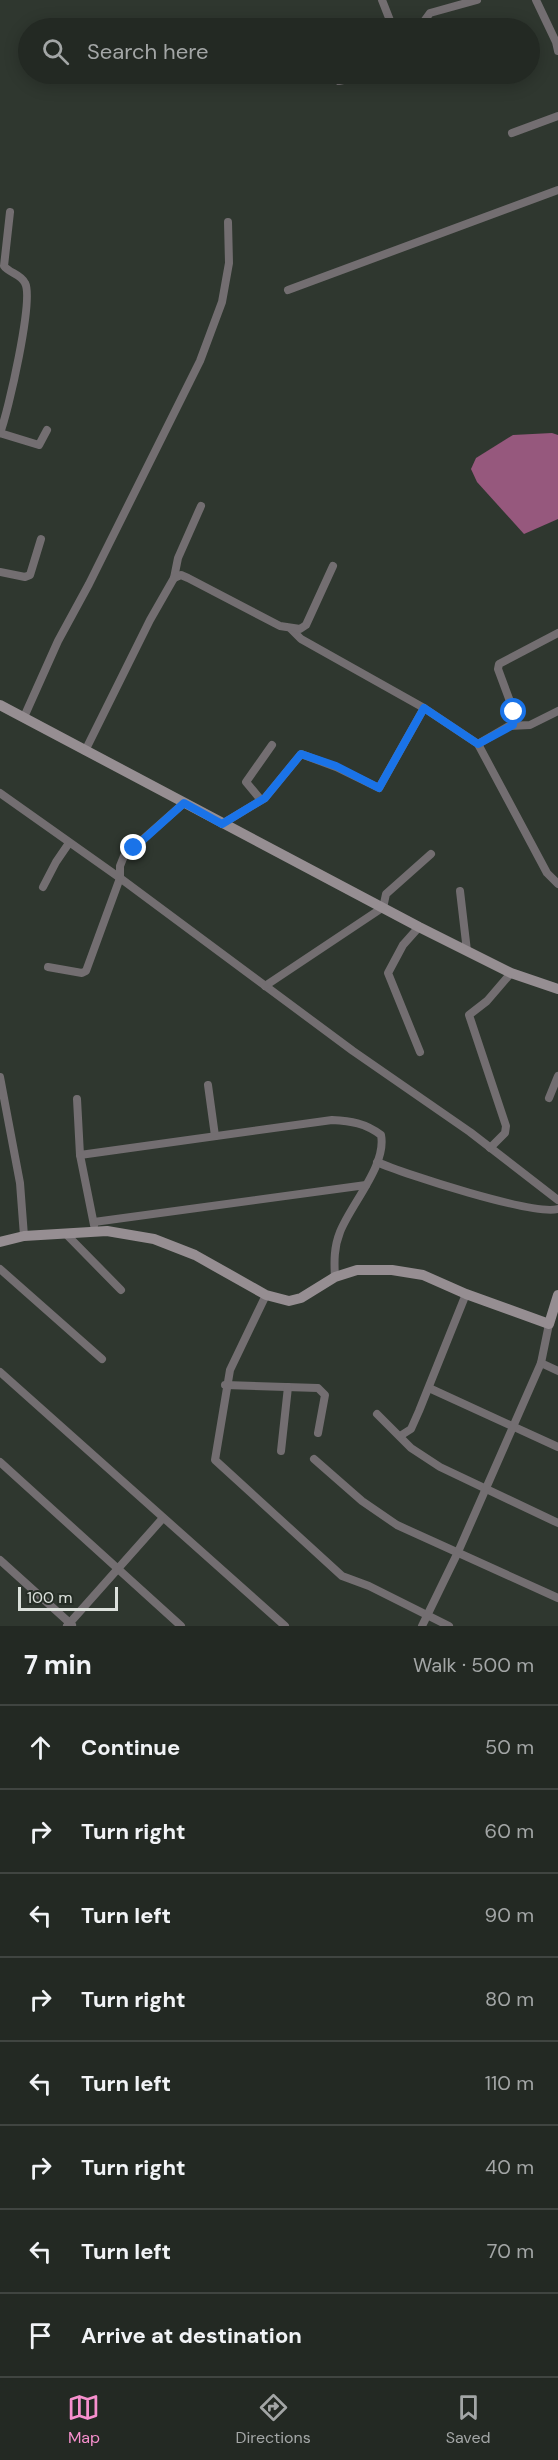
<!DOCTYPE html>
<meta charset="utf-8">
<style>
body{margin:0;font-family:"DM Sans",sans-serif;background:#2f3530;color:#f1f3f6}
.scale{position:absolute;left:18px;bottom:15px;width:100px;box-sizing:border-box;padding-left:6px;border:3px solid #dbe0db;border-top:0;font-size:16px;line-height:21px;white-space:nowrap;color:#dbe0db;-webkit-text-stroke:4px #252d25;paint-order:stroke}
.stop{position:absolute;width:18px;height:18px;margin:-14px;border:4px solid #1a73e8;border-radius:50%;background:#fff}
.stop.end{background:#1a73e8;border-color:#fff;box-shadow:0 2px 6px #0008}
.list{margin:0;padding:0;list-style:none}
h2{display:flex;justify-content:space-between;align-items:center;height:78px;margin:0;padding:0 24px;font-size:26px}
h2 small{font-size:20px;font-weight:400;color:#a3a6a6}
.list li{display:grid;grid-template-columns:39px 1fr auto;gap:18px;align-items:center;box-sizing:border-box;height:84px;padding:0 24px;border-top:2px solid #404541}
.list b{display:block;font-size:22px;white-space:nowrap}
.list em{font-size:20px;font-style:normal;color:#a3a6a6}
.icon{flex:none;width:33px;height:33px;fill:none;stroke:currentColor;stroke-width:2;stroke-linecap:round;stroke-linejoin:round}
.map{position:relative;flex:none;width:558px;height:1626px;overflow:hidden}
.search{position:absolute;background:#232923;box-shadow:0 3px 15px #0003;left:18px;right:18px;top:18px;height:66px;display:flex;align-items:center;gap:15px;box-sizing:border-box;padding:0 21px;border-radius:33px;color:#a3a6a6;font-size:22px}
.sheet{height:750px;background:#232923}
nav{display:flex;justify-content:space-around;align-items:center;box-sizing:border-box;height:84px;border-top:2px solid #404541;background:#232923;font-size:16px;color:#a3a6a6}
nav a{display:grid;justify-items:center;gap:3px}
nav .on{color:#f790ce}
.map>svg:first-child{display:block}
.forest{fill:#96587d}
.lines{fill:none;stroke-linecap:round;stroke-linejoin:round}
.street{stroke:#736e71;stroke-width:8}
.secondary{stroke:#968e92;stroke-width:10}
.route{stroke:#1a73e8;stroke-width:8}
</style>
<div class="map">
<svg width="558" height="1626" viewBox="0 0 558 1626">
<rect width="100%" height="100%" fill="#2f372f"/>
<path class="forest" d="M 552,433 L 558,435 L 558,519 L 524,534 L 477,482 L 471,469 L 476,458 L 513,435 Z"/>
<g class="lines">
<g class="street">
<path d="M 382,0 L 393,28"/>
<path d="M 536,0 L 556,42 L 558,51"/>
<path d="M 419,28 L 430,13 L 477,0"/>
<path d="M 339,81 L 369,74"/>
<path d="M 512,133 L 558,116"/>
<path d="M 288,290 L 558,190"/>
<path d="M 0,433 C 8,413 34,299 25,283 C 21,274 9,273 4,266 L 10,212"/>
<path d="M 0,433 L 39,445 L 47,430"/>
<path d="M 0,572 L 25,577 L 30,575 L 41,539"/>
<path d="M 174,578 L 178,558 L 201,506"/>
<path d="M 291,629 L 301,639 L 424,708 L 478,744 L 547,873 L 558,884"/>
<path d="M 24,717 L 58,641 L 89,584 L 200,361 L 222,302 L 229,263 L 228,222"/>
<path d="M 513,725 L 514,712 L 498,669 L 499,664 L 558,633"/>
<path d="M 478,744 L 509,726 L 530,725 L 558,711"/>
<path d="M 85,751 L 150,620 L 174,578 L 181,575 L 188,578 L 280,626 L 300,629 L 306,625 L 333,566"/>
<path d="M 0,793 L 120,878 L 353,1051 L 470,1132 L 558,1200"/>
<path d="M 261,800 L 246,782 L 272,745"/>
<path d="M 222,824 L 265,798 L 301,754 L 336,767 L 379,788 L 424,708"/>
<path d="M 43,887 L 56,862 L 69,843"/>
<path d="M 460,891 L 467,951"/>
<path d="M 383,908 L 386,894 L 431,854"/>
<path d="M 419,927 L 403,945 L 388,973 L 420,1052"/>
<path d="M 48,967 L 82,973 L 86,971 L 120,878 L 120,866 L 124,856 L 184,803"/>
<path d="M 265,986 L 382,908"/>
<path d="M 0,1077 L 20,1183 L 24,1236"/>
<path d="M 208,1085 L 215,1136"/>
<path d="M 549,1098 L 558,1076"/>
<path d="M 77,1099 L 80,1155 L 94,1225"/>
<path d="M 490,1148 L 505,1133 L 506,1126 L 469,1015 L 487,1001 L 511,973"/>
<path d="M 80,1155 L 332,1120 C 351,1121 365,1123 381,1135 C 387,1165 351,1204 340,1232 C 334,1247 334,1261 335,1277"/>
<path d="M 377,1162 C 404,1174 534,1216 558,1209"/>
<path d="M 94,1222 L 366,1185"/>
<path d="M 66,1234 L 121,1290"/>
<path d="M 0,1269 L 102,1359"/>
<path d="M 266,1295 L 230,1370 L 215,1460 L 342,1576 L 369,1586 L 449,1626"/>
<path d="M 541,1363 L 558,1371"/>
<path d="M 0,1372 L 285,1626"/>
<path d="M 225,1385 L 318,1388 L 325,1395 L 318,1433"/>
<path d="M 429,1388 L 558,1447"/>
<path d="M 377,1414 L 411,1448 L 440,1467 L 558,1523"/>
<path d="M 400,1436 L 411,1429 L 419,1411 L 466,1294"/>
<path d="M 281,1451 L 288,1387"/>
<path d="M 314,1459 L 362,1501 L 397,1525 L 558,1598"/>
<path d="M 0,1462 L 181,1626"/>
<path d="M 0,1560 L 72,1625"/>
<path d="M 67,1626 L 163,1518"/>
<path d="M 422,1626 L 458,1552 L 541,1363 L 549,1324"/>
</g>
<g class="secondary">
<path d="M 0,705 L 419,927 L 511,973 L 558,989"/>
<path d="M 0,1242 L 24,1236 L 107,1231 L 154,1239 L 195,1255 L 266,1295 L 289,1301 L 301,1298 L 335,1277 L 357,1270 L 392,1270 L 423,1275 L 466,1294 L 549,1324 L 558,1295"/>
</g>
</g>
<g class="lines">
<path class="route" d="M 134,848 L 184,803 L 222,824 L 265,798 L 301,754 L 336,766 L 379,788 L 424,708 L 478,744 L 513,725 L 514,712"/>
</g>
</svg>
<div class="scale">100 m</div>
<div class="stop" style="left:514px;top:712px"></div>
<div class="stop end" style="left:134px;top:848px"></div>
<div class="search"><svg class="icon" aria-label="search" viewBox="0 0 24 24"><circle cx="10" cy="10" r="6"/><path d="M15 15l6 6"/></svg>Search here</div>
</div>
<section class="sheet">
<h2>7 min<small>Walk · 500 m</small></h2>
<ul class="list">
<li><svg class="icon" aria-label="ahead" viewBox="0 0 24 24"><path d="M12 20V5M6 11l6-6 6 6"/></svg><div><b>Continue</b></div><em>50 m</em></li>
<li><svg class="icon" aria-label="right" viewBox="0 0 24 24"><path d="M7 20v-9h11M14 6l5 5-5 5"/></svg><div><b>Turn right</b></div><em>60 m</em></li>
<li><svg class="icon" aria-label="left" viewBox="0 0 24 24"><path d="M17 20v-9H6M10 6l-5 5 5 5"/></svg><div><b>Turn left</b></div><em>90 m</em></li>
<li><svg class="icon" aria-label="right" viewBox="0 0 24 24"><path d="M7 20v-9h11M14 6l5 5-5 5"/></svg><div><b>Turn right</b></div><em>80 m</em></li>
<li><svg class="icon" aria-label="left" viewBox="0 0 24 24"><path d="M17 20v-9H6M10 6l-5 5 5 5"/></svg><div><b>Turn left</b></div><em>110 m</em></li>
<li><svg class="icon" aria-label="right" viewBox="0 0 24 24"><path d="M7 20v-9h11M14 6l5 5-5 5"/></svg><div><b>Turn right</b></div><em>40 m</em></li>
<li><svg class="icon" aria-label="left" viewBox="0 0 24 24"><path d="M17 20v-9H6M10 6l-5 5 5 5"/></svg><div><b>Turn left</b></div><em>70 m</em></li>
<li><svg class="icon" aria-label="arrive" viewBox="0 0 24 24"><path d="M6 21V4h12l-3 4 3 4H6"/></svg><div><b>Arrive at destination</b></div></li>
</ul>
</section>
<nav>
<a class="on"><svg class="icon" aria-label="map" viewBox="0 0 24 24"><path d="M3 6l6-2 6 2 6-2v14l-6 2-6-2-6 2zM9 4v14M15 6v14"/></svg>Map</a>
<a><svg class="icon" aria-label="directions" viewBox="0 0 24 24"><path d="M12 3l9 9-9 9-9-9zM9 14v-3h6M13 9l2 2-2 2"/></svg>Directions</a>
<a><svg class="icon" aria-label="saved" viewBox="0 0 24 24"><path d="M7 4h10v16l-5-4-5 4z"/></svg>Saved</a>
</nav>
